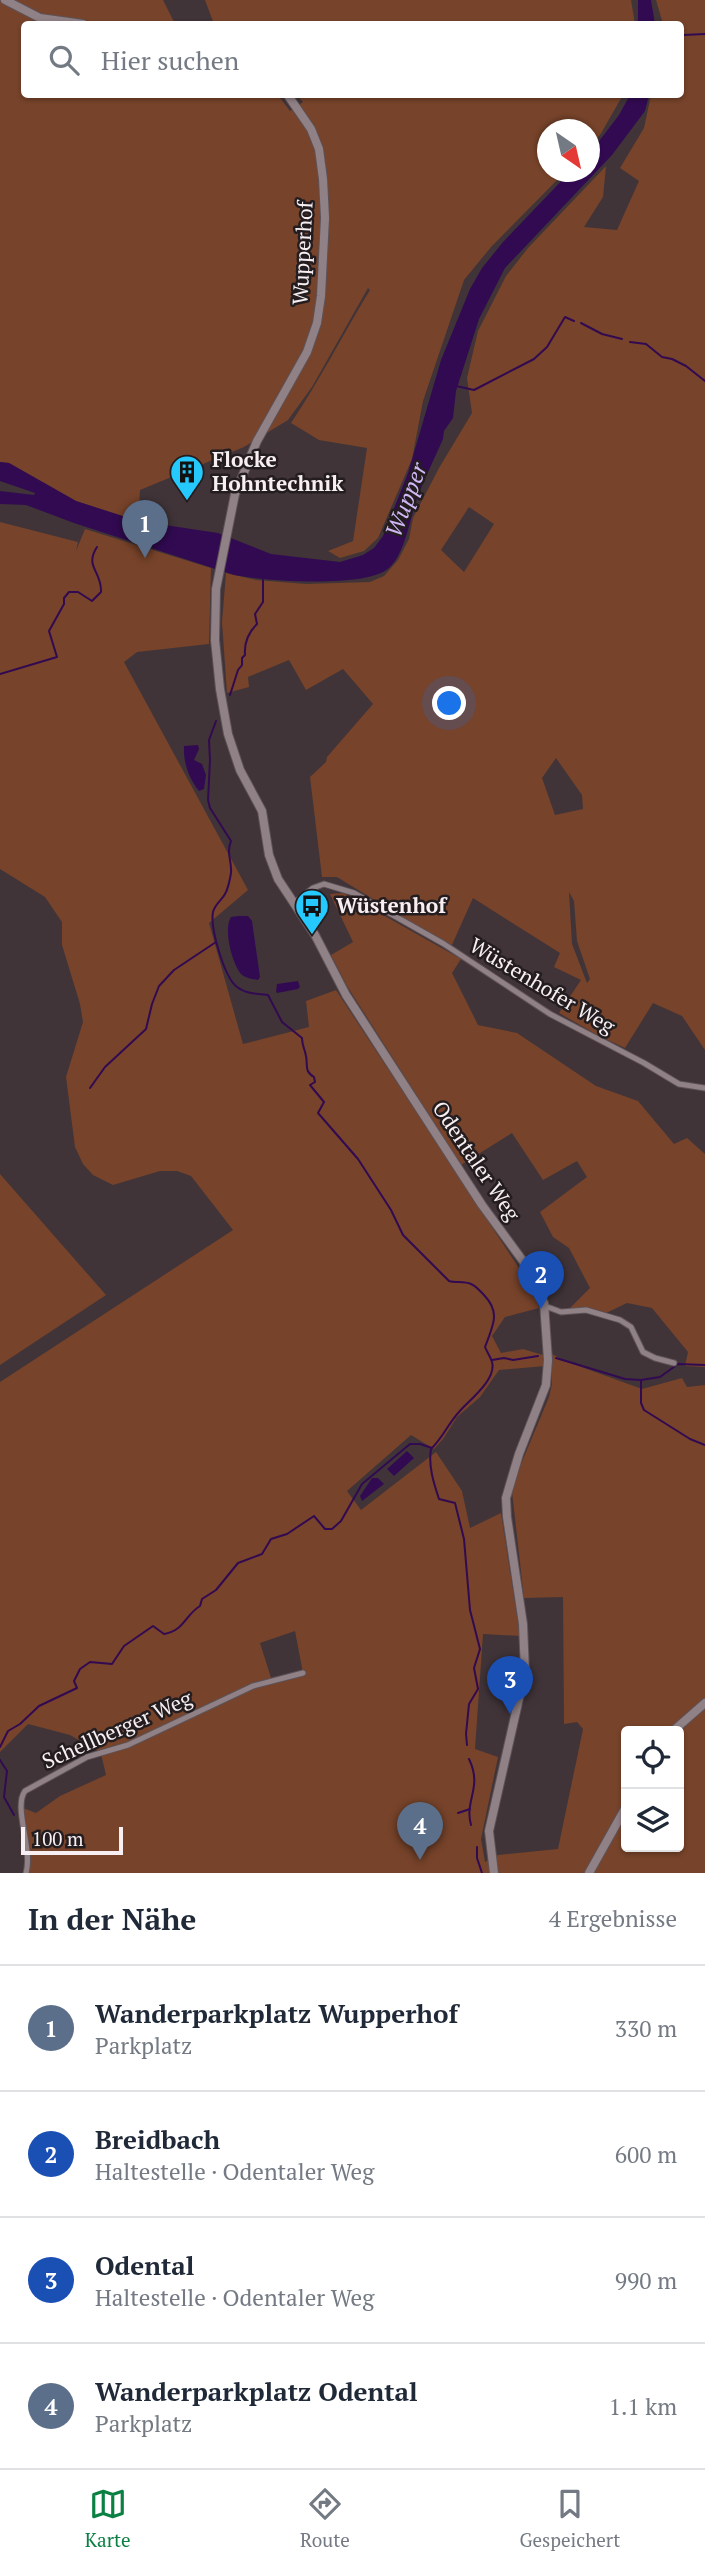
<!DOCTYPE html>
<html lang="de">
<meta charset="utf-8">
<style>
body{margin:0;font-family:"PT Serif",serif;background:#f2f2f3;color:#1f2937}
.controls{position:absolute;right:21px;bottom:21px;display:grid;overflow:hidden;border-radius:7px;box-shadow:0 2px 5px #0004}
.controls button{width:63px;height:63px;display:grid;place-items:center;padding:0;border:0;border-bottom:2px solid #e0e1e3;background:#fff;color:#1f2937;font:35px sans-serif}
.compass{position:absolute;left:537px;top:119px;width:63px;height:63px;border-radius:50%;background:#fff;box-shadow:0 2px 5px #0004;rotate:146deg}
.scale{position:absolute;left:21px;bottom:18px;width:102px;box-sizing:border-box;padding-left:7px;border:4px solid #f7eff2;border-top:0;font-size:19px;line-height:24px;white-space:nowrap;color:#f7eff2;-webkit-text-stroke:5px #231d1f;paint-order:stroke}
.you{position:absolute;left:450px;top:704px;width:24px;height:24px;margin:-18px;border:5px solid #fff;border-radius:50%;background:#1a73e8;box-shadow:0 0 0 10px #1a73e833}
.badge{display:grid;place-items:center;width:46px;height:46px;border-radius:50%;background:#0b8043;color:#fff;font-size:23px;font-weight:700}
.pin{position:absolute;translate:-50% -58px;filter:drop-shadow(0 2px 4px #0008)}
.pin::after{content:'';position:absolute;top:37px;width:24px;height:21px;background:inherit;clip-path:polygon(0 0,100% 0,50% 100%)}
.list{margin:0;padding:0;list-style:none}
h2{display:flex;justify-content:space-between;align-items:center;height:91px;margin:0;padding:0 28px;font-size:30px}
h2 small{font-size:23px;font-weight:400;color:#747a83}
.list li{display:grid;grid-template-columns:46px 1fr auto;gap:21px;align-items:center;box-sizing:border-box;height:126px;padding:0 28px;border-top:2px solid #e0e1e3}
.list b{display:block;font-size:26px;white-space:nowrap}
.list p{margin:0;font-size:23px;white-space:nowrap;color:#747a83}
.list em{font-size:23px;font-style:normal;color:#747a83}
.icon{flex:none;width:38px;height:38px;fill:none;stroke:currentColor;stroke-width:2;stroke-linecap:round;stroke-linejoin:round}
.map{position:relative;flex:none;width:705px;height:1873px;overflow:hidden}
.search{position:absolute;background:#fff;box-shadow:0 2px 5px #0004;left:21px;right:21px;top:21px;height:77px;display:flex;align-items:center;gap:18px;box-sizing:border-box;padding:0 24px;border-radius:7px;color:#747a83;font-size:26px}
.sheet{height:595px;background:#fff}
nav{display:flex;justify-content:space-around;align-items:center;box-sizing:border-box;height:98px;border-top:2px solid #e0e1e3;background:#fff;font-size:19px;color:#747a83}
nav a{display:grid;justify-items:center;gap:4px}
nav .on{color:#0b8043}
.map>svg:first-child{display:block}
.green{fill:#77432a;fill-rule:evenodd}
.water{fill:#320a52}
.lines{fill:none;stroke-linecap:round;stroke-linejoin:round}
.stream{stroke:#320a52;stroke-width:2}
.minor-casing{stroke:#5d5257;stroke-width:7}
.secondary-casing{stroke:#5d5257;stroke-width:10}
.minor{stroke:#908186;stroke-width:5}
.secondary{stroke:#908186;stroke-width:8}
.labels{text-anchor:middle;stroke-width:5;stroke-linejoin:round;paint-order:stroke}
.street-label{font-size:21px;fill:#f7eff2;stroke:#231d1f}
.poi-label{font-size:21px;font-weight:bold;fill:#f7eff2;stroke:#231d1f;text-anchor:start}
.water-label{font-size:23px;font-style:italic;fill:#d1b7f6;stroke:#231d1f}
</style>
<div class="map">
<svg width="705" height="1873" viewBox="0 0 705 1873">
<rect width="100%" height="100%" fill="#403438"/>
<g class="green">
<path d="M 0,0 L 163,0 L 175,24 L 24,24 L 24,94 L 278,95 L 290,111 L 303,102 L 297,95 L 623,95 L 600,135 L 590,146 L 590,130 L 548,130 L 548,172 L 565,172 L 491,247 L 464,280 L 423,401 L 412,459 L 378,538 L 364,551 L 340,558 L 328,551 L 353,541 L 367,448 L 319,440 L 291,423 C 320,380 343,334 370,290 L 368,288 L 312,387 L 288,420 L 244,447 L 140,490 L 138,521 L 76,501 L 9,463 L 0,462 Z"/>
<path d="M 205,0 L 631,0 L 635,24 L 214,24 Z"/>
<path d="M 656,0 L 705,0 L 705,1050 L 682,1016 L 653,1003 L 625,1048 L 599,1036 L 559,1013 L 581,980 L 554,967 L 560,953 L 473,898 L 451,947 L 337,877 L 322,877 L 310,777 L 326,762 L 327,757 L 373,704 L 343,669 L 306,690 L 289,660 L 248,677 L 249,687 L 227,693 L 222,622 L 226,573 L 256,580 L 306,584 L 370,582 L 384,576 L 398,560 L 409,539 L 413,518 L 439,468 L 472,413 L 467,378 L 478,331 L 506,276 L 528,248 L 606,166 L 603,197 L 584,227 L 617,230 L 639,181 L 620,168 L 644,128 L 651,95 L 680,94 L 680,24 L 663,24 ZM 469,507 L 494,524 L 464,572 L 441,550 ZM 556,758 L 582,795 L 583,809 L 555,815 L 542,778 ZM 569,892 L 574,901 L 577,941 L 590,979 L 587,983 L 572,944 Z"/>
<path d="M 0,522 L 78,542 L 76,551 L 85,529 L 211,568 L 209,644 L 137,652 L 124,662 L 248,890 L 209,923 L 243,1044 L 309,1027 L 306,1001 L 336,990 L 534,1291 L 539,1308 L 505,1317 L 492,1336 L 501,1353 L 523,1349 L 546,1356 L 545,1366 L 499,1370 L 480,1397 L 457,1417 L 443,1439 L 434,1449 L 411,1435 L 347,1491 L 361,1510 L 436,1452 L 462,1491 L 470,1528 L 501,1513 L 520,1636 L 483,1634 L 475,1749 L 498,1757 L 481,1839 L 485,1862 L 498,1855 L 558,1849 L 583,1729 L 577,1722 L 564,1724 L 563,1597 L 524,1598 L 512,1492 L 521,1464 L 549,1397 L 552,1384 L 552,1354 L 565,1361 L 642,1389 L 682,1378 L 687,1387 L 705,1385 L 705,1873 L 28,1873 L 30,1852 L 23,1808 L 36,1813 L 60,1796 L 106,1775 L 101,1754 L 117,1744 L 100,1752 L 70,1735 L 28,1724 L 0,1752 L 0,1382 L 233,1230 L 191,1176 L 177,1171 L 160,1171 L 113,1185 L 93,1175 L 83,1164 L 75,1147 L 66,1077 L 83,1022 L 80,1004 L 62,945 L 62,922 L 45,897 L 0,869 ZM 295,1631 L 303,1673 L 272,1681 L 260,1643 ZM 626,1731 L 679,1731 L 679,1847 L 626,1847 Z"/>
<path d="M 344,893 L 461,959 L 452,973 L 478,1025 L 517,1033 L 596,1086 L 638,1101 L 674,1144 L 687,1138 L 705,1154 L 705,1367 L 685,1366 L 688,1352 L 652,1308 L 627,1303 L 602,1315 L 567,1311 L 590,1288 L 569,1248 L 553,1237 L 540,1212 L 587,1177 L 577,1161 L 543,1180 L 512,1133 L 461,1165 L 347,986 L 331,955 L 353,942 L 330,894 Z"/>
<path d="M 0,1174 L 106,1295 L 0,1365 Z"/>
</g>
<g class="water">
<path d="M 638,0 L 651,0 L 655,24 L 638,24 Z"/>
<path d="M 630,95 L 649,95 L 645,111 L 612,155 L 505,268 L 479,319 L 456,391 L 453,418 L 444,431 L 443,439 C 436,455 428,471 421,488 C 411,509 407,551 390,567 C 369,589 264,581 234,575 L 74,523 L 26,505 L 0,504 L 0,491 L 34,495 L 35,493 L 0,481 L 0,462 L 9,463 L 76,501 L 138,521 L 218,533 L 271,554 L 340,562 L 363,555 L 374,548 L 383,536 L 408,473 L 441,360 L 470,289 L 482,268 L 503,242 L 570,172 L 590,172 L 590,153 L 619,115 Z"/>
<path d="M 198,745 L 199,749 L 194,760 L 202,764 L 206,775 L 204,789 L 199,791 C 189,779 183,762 184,746 Z"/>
<path d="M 239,916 L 248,916 L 252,921 L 260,977 L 258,980 C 252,979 245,978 241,974 C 232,963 223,929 231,917 Z"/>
<path d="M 298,981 L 300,987 L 298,989 L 277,993 L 276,991 L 277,984 Z"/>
<path d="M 407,1451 L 414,1458 L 394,1476 L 387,1469 Z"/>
<path d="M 372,1478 L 378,1478 L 384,1484 L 362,1501 L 360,1496 Z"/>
</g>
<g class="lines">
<g class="stream">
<path d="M 683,35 L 705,34"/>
<path d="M 581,323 L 602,334 L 622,339"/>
<path d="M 630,342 L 646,344 L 662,357 L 672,359 L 686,366 L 705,381"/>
<path d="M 456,386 L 474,390 L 534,359 L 547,347 L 565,317 L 574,321"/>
<path d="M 0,674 L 57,657 L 49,631 L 64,604 L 64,598 L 69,592 L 78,592 L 92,601 L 101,592 C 102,571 84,567 97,547"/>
<path d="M 230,695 L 238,670 L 242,665 L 242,658 L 245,655 C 244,643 249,632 257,624 L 255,614 L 263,602 L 263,580"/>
<path d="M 90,1088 L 105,1067 L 146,1029 L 152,1004 L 159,986 L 174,970 L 216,942"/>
<path d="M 556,1358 L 625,1379 L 641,1380 L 660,1377 L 678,1364 L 705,1365"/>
<path d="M 492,1360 L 504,1358 L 513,1360 L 538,1356"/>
<path d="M 641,1381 L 641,1403 L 644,1410 L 690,1439 L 705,1445"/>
<path d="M 431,1449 C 428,1466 434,1484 439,1499 L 455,1503 L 464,1539 L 470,1610 L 480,1649 L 474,1668 L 478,1689 L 469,1704 L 466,1734 L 467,1745"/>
<path d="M 0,1747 L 8,1731 L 20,1724 L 39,1706 L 77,1688 L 74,1681 L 80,1669 L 90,1662 L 112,1664 L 124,1646 L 153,1626 L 164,1634 C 184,1631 185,1615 200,1606 L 202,1599 L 216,1590 L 238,1563 L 262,1554 L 271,1539 L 287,1534 L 314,1516 L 325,1529 L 332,1529 L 341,1521 L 362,1484 L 410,1444 L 420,1444 L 432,1448 C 443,1437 448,1424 459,1412 C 468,1401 497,1380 492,1362 C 491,1358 487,1352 485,1347 C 493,1325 501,1313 484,1295 C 480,1291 476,1286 471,1284 C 464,1281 456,1283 449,1281 L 403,1235 L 391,1210 L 358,1159 L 318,1113 L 324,1102 L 310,1085 L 315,1082 L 314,1077 C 304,1071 308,1066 306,1056 C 305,1050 302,1045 302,1038 L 282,1022 L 268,995 C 258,994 246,994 237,987 C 224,977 210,928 213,912 C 215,904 222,900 225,894 C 228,889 230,879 231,873 C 232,861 226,853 231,841 L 210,808 L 208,800 L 210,760 L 209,740 L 216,721"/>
<path d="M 469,1759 C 483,1788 464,1800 471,1825"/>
<path d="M 0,1760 L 7,1771 L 4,1797 L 14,1815"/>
<path d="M 458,1813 L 470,1809"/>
<path d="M 477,1847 L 477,1858 L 482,1873"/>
</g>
<g class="minor-casing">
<g id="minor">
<path d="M 293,904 L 313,888 L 324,884 L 354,893 L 444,944 L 550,1014 L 644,1063 L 679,1084 L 705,1088"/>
<path d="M 545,1306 L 561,1312 L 586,1310 L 620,1320 L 631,1327 L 643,1352 L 655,1358 L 674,1363"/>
<path d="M 26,1873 C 33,1849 13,1807 25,1791 L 87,1757 L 128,1745 L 253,1686 L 303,1673"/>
</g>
</g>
<g class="secondary-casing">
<g id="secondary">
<path d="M 5,0 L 40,18 L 83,24"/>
<path d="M 287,94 L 311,129 L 319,149 L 323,179 L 325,218 L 321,296 L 317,323 L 307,352 L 257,441 L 235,494 L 216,589 L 215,640 L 220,689 L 228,734 L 240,770 L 262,811 L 269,855 L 278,879 L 315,935 L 346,995 L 482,1205 L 523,1261 L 544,1303 L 548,1360 L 546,1385 L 519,1454 L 506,1498 L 507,1517 L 523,1624 L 525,1672 L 489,1831 L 494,1873"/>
<path d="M 673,1731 L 705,1703"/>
<path d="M 589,1873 L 626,1807"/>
</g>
</g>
<use href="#minor" class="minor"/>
<use href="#secondary" class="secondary"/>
</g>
<defs>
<g id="building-pin" transform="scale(1.75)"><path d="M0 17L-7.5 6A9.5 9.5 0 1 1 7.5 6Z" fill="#26c9fe" stroke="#231d1f"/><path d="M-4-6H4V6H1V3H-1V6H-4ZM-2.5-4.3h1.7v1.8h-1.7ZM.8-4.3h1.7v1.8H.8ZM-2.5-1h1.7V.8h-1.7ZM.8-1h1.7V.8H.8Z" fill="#111"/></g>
<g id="bus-pin" transform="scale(1.75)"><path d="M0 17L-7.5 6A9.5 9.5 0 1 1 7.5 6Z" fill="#26c9fe" stroke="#231d1f"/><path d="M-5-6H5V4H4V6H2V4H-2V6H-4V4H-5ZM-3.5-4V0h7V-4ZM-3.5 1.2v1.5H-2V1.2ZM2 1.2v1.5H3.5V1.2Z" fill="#111"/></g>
</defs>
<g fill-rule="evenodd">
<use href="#building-pin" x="187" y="472"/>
<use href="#bus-pin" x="312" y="906"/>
</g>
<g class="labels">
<g class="street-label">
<text transform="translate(303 253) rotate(-87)" y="7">Wupperhof</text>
<text transform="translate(542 986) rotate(31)" y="7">Wüstenhofer Weg</text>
<text transform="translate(476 1161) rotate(56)" y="7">Odentaler Weg</text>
<text transform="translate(117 1730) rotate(-24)" y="7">Schellberger Weg</text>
</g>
<g class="poi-label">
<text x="212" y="467">Flocke<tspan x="212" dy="24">Hohntechnik</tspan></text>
<text x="336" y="913">Wüstenhof</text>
</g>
<g class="water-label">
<text transform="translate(406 500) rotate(-69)" y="8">Wupper</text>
</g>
</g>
</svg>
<div class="controls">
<button><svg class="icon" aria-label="locate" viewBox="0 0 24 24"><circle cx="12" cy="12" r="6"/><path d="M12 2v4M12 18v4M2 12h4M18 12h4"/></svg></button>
<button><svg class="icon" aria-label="layers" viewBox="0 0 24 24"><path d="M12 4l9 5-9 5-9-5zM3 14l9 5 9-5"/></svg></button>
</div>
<svg class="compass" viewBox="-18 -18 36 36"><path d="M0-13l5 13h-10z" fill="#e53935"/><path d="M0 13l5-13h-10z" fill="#747a83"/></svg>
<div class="scale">100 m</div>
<div class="you"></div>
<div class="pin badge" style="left:145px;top:558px;background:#5c6f8a">1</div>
<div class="pin badge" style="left:541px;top:1309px;background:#1a4fb4">2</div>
<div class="pin badge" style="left:510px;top:1714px;background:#1a4fb4">3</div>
<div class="pin badge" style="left:420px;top:1860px;background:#5c6f8a">4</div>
<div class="search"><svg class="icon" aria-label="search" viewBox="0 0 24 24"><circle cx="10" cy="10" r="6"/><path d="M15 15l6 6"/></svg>Hier suchen</div>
</div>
<section class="sheet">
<h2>In der Nähe<small>4 Ergebnisse</small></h2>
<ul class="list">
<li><span class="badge" style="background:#5c6f8a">1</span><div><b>Wanderparkplatz Wupperhof</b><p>Parkplatz</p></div><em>330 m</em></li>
<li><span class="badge" style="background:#1a4fb4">2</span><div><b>Breidbach</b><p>Haltestelle · Odentaler Weg</p></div><em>600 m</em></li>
<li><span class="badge" style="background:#1a4fb4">3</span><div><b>Odental</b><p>Haltestelle · Odentaler Weg</p></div><em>990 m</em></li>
<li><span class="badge" style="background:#5c6f8a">4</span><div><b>Wanderparkplatz Odental</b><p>Parkplatz</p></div><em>1.1 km</em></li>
</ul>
</section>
<nav>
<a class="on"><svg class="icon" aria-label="map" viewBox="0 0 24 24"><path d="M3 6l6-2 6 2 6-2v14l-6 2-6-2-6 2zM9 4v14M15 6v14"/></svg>Karte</a>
<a><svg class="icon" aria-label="directions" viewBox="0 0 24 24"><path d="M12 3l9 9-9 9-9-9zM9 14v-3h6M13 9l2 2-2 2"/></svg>Route</a>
<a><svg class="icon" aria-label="saved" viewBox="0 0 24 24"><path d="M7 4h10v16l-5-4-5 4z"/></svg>Gespeichert</a>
</nav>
